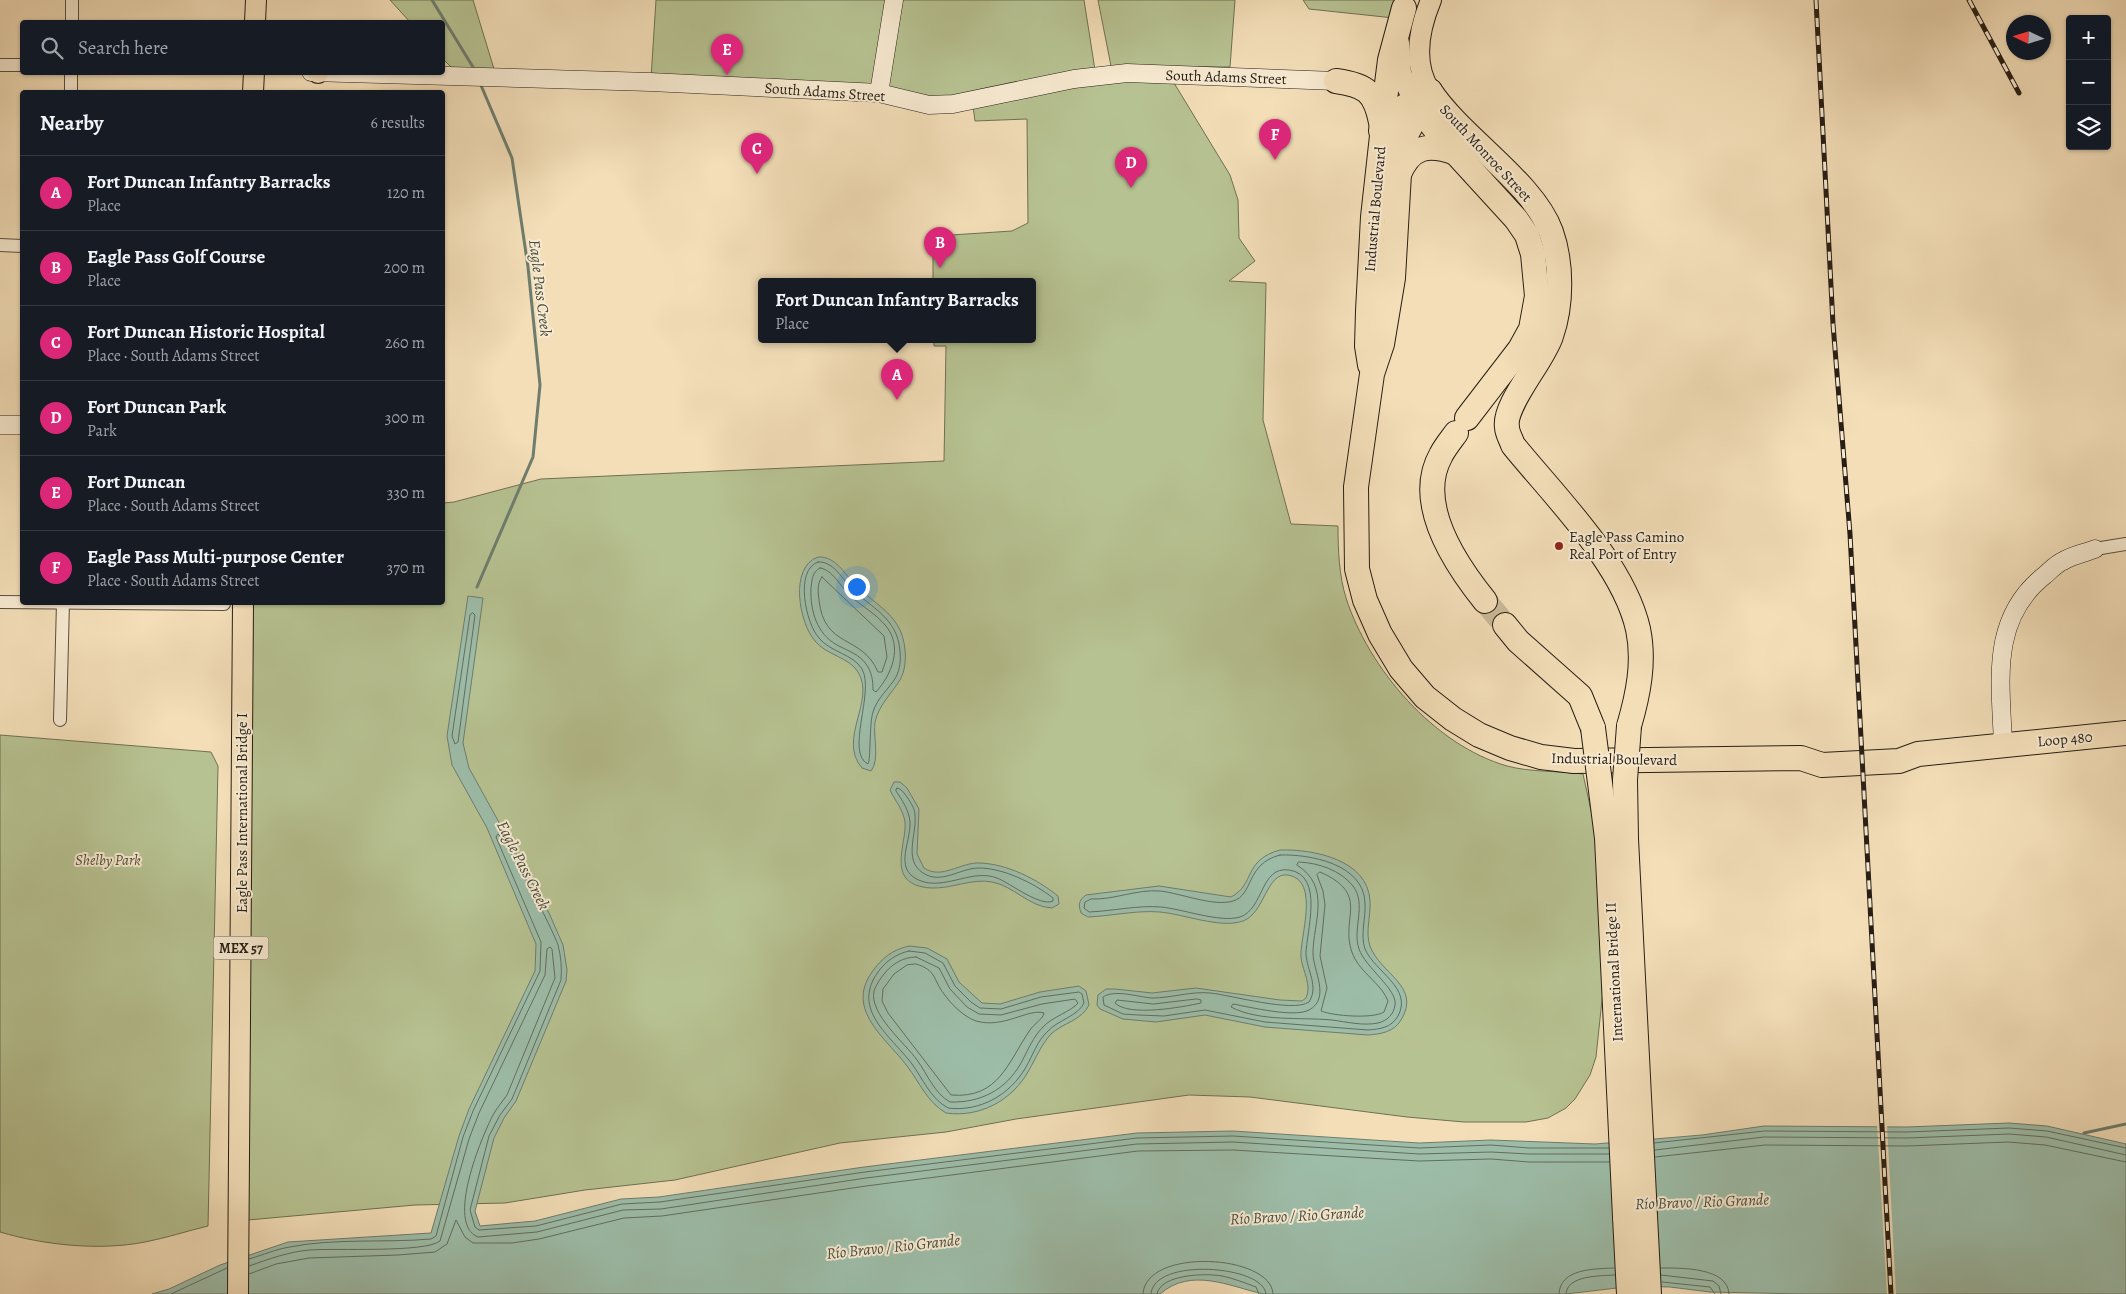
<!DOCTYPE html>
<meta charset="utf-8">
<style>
body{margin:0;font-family:Alegreya,serif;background:#20242c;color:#f1f3f6}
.controls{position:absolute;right:15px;top:15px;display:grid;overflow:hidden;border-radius:5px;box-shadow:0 1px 4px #0004}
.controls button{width:45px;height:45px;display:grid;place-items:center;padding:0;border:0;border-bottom:1px solid #363941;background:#171b24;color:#f1f3f6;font:25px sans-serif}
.compass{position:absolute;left:2006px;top:15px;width:45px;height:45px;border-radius:50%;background:#171b24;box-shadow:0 1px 4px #0004;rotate:274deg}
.you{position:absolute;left:856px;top:586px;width:18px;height:18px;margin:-12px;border:4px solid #fff;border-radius:50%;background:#1a73e8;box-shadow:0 0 0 8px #1a73e833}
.badge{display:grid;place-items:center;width:32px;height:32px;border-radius:50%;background:#db2777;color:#fff;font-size:16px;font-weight:700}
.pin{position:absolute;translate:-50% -41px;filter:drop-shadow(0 1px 2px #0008)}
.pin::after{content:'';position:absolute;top:26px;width:18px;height:15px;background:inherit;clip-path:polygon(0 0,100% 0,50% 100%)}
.popup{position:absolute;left:758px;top:278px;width:278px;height:65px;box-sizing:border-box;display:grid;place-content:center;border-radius:5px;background:#171b24;filter:drop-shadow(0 1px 4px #0005);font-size:16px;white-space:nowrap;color:#9ea1a6}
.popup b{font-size:19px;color:#f1f3f6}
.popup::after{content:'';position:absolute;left:50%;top:100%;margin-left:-10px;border:10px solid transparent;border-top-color:#171b24}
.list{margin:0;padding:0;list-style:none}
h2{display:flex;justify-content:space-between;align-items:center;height:65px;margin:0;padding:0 20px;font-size:21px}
h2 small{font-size:16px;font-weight:400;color:#9ea1a6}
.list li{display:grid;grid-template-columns:32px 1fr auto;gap:15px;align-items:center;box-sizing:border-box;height:75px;padding:0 20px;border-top:1px solid #363941}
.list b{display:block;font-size:19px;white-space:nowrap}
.list p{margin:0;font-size:16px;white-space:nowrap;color:#9ea1a6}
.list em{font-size:16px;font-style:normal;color:#9ea1a6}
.icon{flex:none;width:28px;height:28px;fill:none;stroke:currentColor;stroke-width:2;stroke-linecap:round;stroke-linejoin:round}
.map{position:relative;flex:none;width:2126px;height:1294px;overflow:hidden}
.search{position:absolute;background:#171b24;box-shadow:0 1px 4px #0004;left:20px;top:20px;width:425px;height:55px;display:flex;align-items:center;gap:12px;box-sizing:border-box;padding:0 18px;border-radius:5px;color:#9ea1a6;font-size:19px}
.panel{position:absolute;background:#171b24;box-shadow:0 1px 4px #0004;left:20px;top:90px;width:425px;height:515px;border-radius:5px}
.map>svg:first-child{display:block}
.green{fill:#b7c292;stroke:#6f7054}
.water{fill:#9dbda9;stroke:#6e7d6e}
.pier{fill:#f3deb8}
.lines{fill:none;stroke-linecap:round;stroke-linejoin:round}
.shore{stroke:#626e5f;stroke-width:1}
.stream{stroke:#6e7d6e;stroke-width:3}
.highway-tunnel{stroke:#cab897;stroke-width:24;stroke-dasharray:24 12;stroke-linecap:butt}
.street-casing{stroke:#5a4e3e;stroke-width:14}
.secondary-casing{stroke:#271e15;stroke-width:19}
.primary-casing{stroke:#271e15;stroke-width:22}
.highway-casing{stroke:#271e15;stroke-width:26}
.street{stroke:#f7ead1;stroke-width:12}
.secondary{stroke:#f7ead1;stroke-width:18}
.primary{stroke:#f3deb8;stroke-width:20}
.highway{stroke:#f3deb8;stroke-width:24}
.rail-casing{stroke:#271e15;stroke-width:5}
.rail{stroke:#f7ead1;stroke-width:3;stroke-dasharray:9;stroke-linecap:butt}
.highway-bridge-casing{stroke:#271e15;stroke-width:26;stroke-linecap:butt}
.highway-bridge{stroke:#f3deb8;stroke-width:24}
.poi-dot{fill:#8f2418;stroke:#f7ead1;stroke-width:2}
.labels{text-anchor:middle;stroke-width:4;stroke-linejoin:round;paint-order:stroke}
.shield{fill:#f7ead1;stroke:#655b4d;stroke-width:1}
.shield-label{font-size:14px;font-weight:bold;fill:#271e15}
.street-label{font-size:15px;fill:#271e15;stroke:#f7ead1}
.poi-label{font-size:15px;fill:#271e15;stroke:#f7ead1;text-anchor:start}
.park-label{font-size:15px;font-style:italic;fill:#524f3a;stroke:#f7ead1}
.water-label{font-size:16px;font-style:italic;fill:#4a4e41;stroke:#f7ead1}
</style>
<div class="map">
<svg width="2126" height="1294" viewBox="0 0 2126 1294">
<rect width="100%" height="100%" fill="#f3deb8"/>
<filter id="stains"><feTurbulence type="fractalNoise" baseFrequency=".004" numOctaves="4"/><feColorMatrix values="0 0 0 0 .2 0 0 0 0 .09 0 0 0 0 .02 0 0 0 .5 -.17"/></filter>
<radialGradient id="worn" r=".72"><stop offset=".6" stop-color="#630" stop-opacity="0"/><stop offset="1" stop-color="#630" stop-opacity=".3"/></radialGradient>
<g class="green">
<path d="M 390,0 L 473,0 L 494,69 L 455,71 L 443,59 L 442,22 L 410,22 Z"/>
<path d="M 656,0 L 889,0 L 874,89 L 651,78 Z"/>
<path d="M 895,0 L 1084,0 L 1095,70 L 939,99 L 888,88 Z"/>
<path d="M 1098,0 L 1235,0 L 1230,67 L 1111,66 Z"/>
<path d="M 1303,0 L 1402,0 L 1394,18 L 1309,9 Z"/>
<path d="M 1171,78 L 1230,175 L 1238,200 L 1239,238 L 1255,261 L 1229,281 L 1266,283 L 1263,420 L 1291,524 L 1338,526 C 1338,550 1339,575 1346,598 C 1369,669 1434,745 1507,766 C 1529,772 1559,771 1583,774 L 1597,838 L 1604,981 L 1596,1057 L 1590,1075 L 1575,1099 L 1566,1108 L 1548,1118 L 1526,1122 L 1464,1122 L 1407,1117 L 1250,1097 L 1189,1095 L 1016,1119 L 946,1132 L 840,1143 L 675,1180 L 585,1190 L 505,1203 L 415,1205 L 248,1220 L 253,603 L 442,602 L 443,503 L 454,502 L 541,479 L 944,461 L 946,346 L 934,346 L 934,339 L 1032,339 L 1032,281 L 933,281 L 933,251 L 936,236 L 1012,231 L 1028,223 L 1027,119 L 975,121 L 973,106 L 1088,82 Z"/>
<path d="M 0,735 L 211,752 L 218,766 L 208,1226 C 187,1231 166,1238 145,1242 C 99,1251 44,1245 0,1232 Z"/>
</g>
<g class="water">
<path d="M 818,557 C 836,556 844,574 856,585 C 878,608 902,615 905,650 C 906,660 905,671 900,680 C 891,694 879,705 875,722 C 873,736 880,760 871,771 L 862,768 C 837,739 876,701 858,672 C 849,657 826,655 815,641 C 799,623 789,567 818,557 Z"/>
<path d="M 468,596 L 483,598 L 463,743 L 469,768 L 549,913 L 563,945 L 567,970 L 566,981 L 516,1101 L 504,1118 L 494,1138 L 475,1211 L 480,1226 L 535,1221 L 621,1199 L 659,1197 L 864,1167 L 1137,1133 L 1233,1131 L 1419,1143 L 1491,1140 L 1595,1144 L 1702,1135 L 1764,1126 L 1907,1127 L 2009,1123 L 2047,1126 L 2126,1144 L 2126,1294 L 1804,1294 L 1710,1292 L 1670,1287 L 1634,1286 L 1566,1294 L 1263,1294 C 1229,1286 1191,1267 1160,1294 L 152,1294 L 169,1289 L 220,1265 L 288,1242 L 431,1233 L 459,1136 L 469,1109 L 535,971 L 536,944 L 487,828 L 452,765 L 447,736 Z"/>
<path d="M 894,782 L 900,782 L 907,788 L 919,809 L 917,854 L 924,868 C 942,880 960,862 980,863 C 1007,864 1037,879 1058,896 L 1059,904 L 1052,908 C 1029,907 1014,886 992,882 C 972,878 951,889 931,888 C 884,885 907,845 905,822 C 903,809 895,801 890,790 Z"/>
<path d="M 1280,850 C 1312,849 1368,859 1370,901 C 1371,916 1365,932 1370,946 C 1380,974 1422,986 1401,1020 C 1394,1032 1381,1034 1368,1035 L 1265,1027 L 1205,1015 L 1156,1022 L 1123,1019 L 1100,1009 L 1097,1005 L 1098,995 L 1106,989 L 1115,989 L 1152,993 L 1196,988 L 1280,1000 L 1302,1001 L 1306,998 C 1312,985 1303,972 1301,958 C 1299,939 1321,880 1288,875 C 1266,872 1265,913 1243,921 C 1221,929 1183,914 1160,912 C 1137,910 1111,916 1088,917 L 1081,913 C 1078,904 1079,900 1086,895 L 1159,886 L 1231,897 C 1255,885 1243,860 1280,850 Z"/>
<path d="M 909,946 L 927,948 L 947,959 L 959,982 L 982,1003 L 1000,1004 L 1040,992 L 1079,986 L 1086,991 L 1089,1005 C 1082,1020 1063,1023 1051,1034 C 1041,1045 1036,1058 1029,1070 C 1013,1100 980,1118 946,1113 C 927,1102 920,1083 907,1066 C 886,1038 845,1010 872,972 C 882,958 892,950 909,946 Z"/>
</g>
<path class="pier" d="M 1877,1124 L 1887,1124 L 1896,1294 L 1887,1294 Z"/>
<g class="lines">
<g class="shore">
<path d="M 818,562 C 833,561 841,577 850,587 C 872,609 897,617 900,651 C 901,660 900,669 896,677 C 889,689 877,698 873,712 C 869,725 871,759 868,764 C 845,753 875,692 862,669 C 853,654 830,652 819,638 C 806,624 794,570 818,562 Z"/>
<path d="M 820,568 C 832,569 842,588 850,596 C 862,606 876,614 886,626 C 903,647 892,674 876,692 L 873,690 C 873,681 872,672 866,664 C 859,654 848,651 837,645 C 817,634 810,611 811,588 C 812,580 812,572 820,568 Z"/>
<path d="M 822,577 L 884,636 L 887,657 L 882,672 L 878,672 C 862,634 824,649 819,600 C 818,592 817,583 822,577 Z"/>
<path d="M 473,613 L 475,615 L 458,742 L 455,744 L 452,736 L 470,615 Z"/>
<path d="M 897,788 C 902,789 904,793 907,797 C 911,803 915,809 915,815 C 917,834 903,860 923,873 C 941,885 960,868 979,868 C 1003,868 1034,883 1053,898 L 1053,901 C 1040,907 1010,883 997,878 C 974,869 948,888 924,882 C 891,872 911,844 910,822 C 909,810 902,800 896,791 Z"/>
<path d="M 1280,855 C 1310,854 1364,864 1365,903 C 1366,918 1360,934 1365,949 C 1375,972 1413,988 1398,1016 C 1391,1028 1380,1029 1368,1030 L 1265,1022 L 1205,1010 L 1164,1016 L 1138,1015 L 1123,1014 L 1104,1005 L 1103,997 C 1115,989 1138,997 1152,998 C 1172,998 1191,991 1210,993 C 1231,995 1293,1013 1309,1002 C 1319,986 1307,971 1306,954 C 1306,933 1325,875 1289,870 C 1260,866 1264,909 1240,917 C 1220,923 1183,909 1161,907 C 1138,905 1113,911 1089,912 L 1084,908 L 1085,902 L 1091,899 C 1114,900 1137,889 1160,891 C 1180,893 1214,907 1233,901 C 1254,895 1245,864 1280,855 Z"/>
<path d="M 1299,862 C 1319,863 1340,870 1353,886 C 1367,904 1352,929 1359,949 C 1365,967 1398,990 1395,1005 C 1394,1014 1387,1021 1378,1023 C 1363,1026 1347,1022 1332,1020 C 1300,1017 1260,1022 1231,1007 L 1233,1004 C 1250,1007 1294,1018 1309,1010 C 1331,998 1313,971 1313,953 C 1313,923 1332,887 1297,865 Z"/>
<path d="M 1320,872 C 1375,896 1335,921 1355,959 C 1364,975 1382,985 1388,1001 L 1384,1012 C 1373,1019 1333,1016 1321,1011 L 1327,988 L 1320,956 L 1325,905 L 1323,891 L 1317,875 Z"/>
<path d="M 909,951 L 925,953 L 943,963 L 955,986 L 971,1002 L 980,1008 L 1001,1009 L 1041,997 L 1079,992 L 1082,994 L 1084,1003 C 1078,1016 1058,1020 1048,1031 C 1037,1041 1033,1055 1026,1067 C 1010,1095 980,1112 948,1108 C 930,1098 923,1079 912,1064 C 890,1035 851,1010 878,972 C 886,961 896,954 909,951 Z"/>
<path d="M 916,957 L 939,968 L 950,989 L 967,1007 L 979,1014 L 1001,1015 L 1042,1004 L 1075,999 L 1078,1003 C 1072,1011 1052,1017 1043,1027 C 1033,1037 1028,1050 1021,1063 C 1006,1090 980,1103 950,1102 C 934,1093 928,1075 917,1060 C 905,1043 869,1014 874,991 C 876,985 880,979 884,974 C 892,964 903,957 916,957 Z"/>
<path d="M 916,964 C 937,970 933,980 944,994 C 951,1004 964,1017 976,1021 C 1004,1029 1028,1008 1044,1013 C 1043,1019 1034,1024 1030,1030 C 1008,1062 999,1099 951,1095 L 888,1013 L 882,1001 L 883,989 L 894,974 L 907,965 Z"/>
<path d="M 1197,999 L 1201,1000 L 1201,1003 C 1183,1007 1129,1017 1115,1003 L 1117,1000 L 1153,1004 Z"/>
<path d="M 1654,1143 L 1764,1131 L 1907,1132 L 2009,1128 L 2047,1131 L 2126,1148"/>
<path d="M 1655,1150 L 1764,1137 L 1907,1138 L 2009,1134 L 2046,1137 L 2126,1155"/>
<path d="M 1655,1157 L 1765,1145 L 1907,1146 L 2008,1142 L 2045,1145 L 2126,1162"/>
<path d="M 249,1259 C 263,1255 276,1249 290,1247 C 334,1238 386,1243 431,1239 L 436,1236 L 463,1137 L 473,1111 L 540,971 L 541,942 L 496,837 L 498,834 C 507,840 553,930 558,945 C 561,956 562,969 561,980 L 512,1099 L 500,1115 L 489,1136 L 470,1210 L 475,1227 L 479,1230 L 536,1226 L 622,1204 L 660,1202 L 865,1172 L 1137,1138 L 1233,1136 L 1419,1148 L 1491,1145 L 1529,1148 L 1609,1148"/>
<path d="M 249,1266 C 269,1259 288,1252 309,1250 C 334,1248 425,1253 440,1241 L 469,1139 L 479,1113 L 545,975 L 547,949 L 550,947 L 552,949 L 555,978 L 507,1095 C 502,1102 497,1108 493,1115 C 482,1136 445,1224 478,1237 L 537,1232 L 623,1210 L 661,1209 L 866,1178 L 1137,1144 L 1233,1142 L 1419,1154 L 1491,1152 L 1529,1154 L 1609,1154"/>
<path d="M 1661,1268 C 1681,1268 1728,1267 1729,1294"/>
<path d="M 249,1274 L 276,1264 L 309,1258 L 398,1255 L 435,1252 L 447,1244 L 456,1220 L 465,1237 L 473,1243 L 512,1243 L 539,1239 L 624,1218 L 662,1216 L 866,1186 L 1138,1151 L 1233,1150 L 1419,1161 L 1491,1159 L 1529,1162 L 1609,1162"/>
<path d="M 1661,1275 L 1713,1281 L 1719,1286 L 1721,1294"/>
<path d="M 1662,1282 L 1710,1287 L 1715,1294"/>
<path d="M 171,1294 L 227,1268"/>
<path d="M 1143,1294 C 1145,1247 1272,1254 1273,1294"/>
<path d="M 1151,1294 C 1153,1257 1264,1265 1266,1294"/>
<path d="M 1157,1294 C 1160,1274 1207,1273 1222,1276 C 1233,1278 1245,1283 1256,1287 L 1259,1294"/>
<path d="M 1559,1294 C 1560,1268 1595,1269 1614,1268"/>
<path d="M 1566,1294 C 1567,1275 1600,1276 1615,1275"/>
</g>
<g class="stream">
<path d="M 432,0 L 476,72"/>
<path d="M 477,587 L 533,457 L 540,385 L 528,267 L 512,158 L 480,83"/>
<path d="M 2084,1133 L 2126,1124"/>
</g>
<path class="highway-tunnel" d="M 1485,601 L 1505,625"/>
<g class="street-casing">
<g id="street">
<path d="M 72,22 L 72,0"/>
<path d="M 0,65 L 22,65"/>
<path d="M 71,92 L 71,72"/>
<path d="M 0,245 L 22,246"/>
<path d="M 2095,549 L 2126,544"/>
<path d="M 0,602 L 224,604"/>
<path d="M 60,720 L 63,602"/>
</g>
</g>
<g class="secondary-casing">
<g id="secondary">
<path d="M 311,72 L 650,82 L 879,93 L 929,105 L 953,104 L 1074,79 L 1127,73 L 1336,81"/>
<path d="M 879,93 L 894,0"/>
<path d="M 0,425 L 22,425"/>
<path d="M 2003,745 C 2001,682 1989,619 2045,575 C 2051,570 2056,564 2063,561 C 2072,555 2085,553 2095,549"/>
</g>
</g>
<g class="primary-casing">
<g id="primary">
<path d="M 255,22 L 256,0"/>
<path d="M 1399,43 L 1401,73 L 1413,100"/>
<path d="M 317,72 L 318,73"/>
<path d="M 1430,91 C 1412,63 1419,29 1431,0"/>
<path d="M 253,92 L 254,72"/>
<path d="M 238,1294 L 243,602"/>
</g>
</g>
<g class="highway-casing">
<g id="highway">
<path d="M 1336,81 C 1366,85 1375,92 1381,122"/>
<path d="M 1430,91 L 1407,133 L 1400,156 L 1393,278 L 1382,344 L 1372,374 L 1356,487 L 1357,569 L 1365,600 L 1380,634 L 1401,669 L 1425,697 L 1453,719 L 1479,735 L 1510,748 L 1541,757 L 1574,761 L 1801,758 L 1822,765 L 1899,761 L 1918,754 L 2126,733"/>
<path d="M 1430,91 C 1461,138 1533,182 1551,232 C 1562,263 1562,305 1551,336 C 1543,361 1503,405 1507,427 C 1507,433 1511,439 1513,445 C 1555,497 1623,563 1638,629 C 1645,662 1638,695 1629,726"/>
<path d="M 1413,100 L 1441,137 L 1516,219 L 1527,235 L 1533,254 L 1537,296 L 1531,329 L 1520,349 L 1467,418"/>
<path d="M 1381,131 L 1390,60 L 1404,8"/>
<path d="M 1399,174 C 1411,146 1428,143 1456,153"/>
<path d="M 1370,365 L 1367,346 L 1368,311 L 1373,217 L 1382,136 L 1396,112 L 1426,93"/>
<path d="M 1456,433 C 1451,440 1445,447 1441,455 C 1414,503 1456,565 1485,601"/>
<path d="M 1505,625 L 1518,641 L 1580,696 L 1593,728"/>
<path d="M 1645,1216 L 1649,1294"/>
<path d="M 1625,1217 L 1629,1294"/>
</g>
</g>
<use href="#street" class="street"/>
<use href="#secondary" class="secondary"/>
<use href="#primary" class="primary"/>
<use href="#highway" class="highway"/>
<g class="rail-casing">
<g id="rail">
<path d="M 1816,0 L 1833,324 L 1850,534 L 1891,1294"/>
<path d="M 1969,0 L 2019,93"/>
</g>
</g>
<use href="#rail" class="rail"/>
<g class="highway-bridge-casing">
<g id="highway-bridge">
<path d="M 1629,726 L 1625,780 L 1626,839 L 1645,1216"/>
<path d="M 1593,728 L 1607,838 L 1625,1217"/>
</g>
</g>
<use href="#highway-bridge" class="highway-bridge"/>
</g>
<circle class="poi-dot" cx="1559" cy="546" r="5"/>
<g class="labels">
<rect class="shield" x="213.5" y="936.5" width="55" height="23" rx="4"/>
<g class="shield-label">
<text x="241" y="953">MEX 57</text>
</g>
<g class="street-label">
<text transform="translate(1226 77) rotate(2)" y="5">South Adams Street</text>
<text transform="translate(825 92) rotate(4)" y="5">South Adams Street</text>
<text transform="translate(1486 153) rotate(47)" y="5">South Monroe Street</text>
<text transform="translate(1375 209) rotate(-85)" y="5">Industrial Boulevard</text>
<text transform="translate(2065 739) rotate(-5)" y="5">Loop 480</text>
<text transform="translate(1614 759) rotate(1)" y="5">Industrial Boulevard</text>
<text transform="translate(242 813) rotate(-90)" y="5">Eagle Pass International Bridge I</text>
<text transform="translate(1614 972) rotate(-93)" y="5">International Bridge II</text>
</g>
<g class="poi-label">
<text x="1569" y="542">Eagle Pass Camino<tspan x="1569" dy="17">Real Port of Entry</tspan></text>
</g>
<g class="park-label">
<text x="108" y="865">Shelby Park</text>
</g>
<g class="water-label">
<text transform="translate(541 288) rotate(83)" y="6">Eagle Pass Creek</text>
<text transform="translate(524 865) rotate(63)" y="6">Eagle Pass Creek</text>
<text transform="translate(1702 1201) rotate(-2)" y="6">Río Bravo / Rio Grande</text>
<text transform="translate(1297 1215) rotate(-3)" y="6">Río Bravo / Rio Grande</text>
<text transform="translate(893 1246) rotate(-6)" y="6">Río Bravo / Rio Grande</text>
</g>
</g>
<rect width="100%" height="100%" filter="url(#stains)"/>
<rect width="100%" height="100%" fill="url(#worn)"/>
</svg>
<div class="controls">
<button>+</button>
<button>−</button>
<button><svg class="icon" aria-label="layers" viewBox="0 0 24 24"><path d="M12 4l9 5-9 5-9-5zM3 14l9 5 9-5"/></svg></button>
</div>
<svg class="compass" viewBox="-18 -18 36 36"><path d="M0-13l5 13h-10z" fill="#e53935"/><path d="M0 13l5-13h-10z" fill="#9ea1a6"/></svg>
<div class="you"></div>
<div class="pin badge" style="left:897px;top:400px">A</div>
<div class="popup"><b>Fort Duncan Infantry Barracks</b>Place</div>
<div class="pin badge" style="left:940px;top:268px">B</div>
<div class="pin badge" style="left:757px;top:174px">C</div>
<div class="pin badge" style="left:1131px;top:188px">D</div>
<div class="pin badge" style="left:727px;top:75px">E</div>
<div class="pin badge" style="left:1275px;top:160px">F</div>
<div class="search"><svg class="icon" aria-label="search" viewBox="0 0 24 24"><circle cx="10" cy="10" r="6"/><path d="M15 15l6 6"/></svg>Search here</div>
<section class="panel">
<h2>Nearby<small>6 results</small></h2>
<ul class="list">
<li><span class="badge">A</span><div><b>Fort Duncan Infantry Barracks</b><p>Place</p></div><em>120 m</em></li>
<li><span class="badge">B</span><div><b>Eagle Pass Golf Course</b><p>Place</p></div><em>200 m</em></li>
<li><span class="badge">C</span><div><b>Fort Duncan Historic Hospital</b><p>Place · South Adams Street</p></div><em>260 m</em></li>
<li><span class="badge">D</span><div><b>Fort Duncan Park</b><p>Park</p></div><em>300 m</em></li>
<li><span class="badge">E</span><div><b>Fort Duncan</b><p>Place · South Adams Street</p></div><em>330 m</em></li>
<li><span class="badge">F</span><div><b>Eagle Pass Multi-purpose Center</b><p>Place · South Adams Street</p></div><em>370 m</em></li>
</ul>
</section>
</div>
